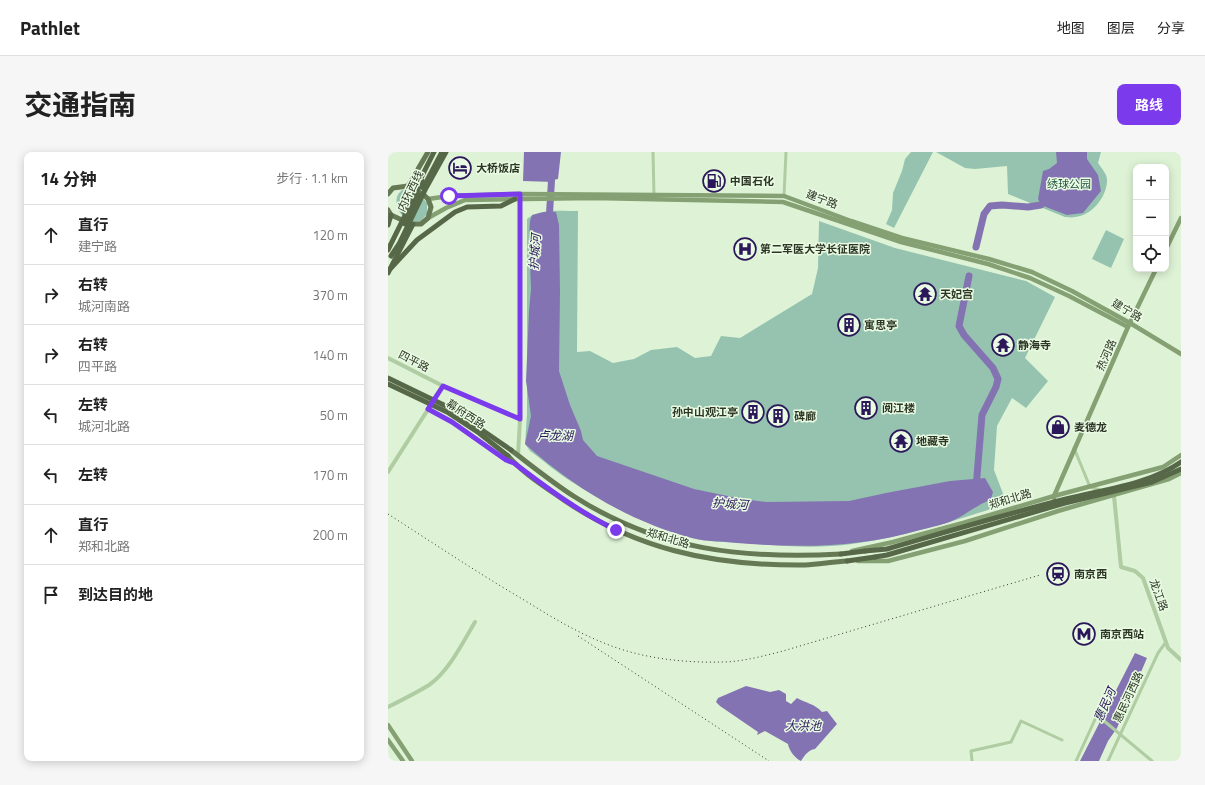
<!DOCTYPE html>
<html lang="zh">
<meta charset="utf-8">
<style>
body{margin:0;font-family:"Titillium Web","Noto Sans SC",sans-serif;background:#f6f6f6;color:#222}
.controls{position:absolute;right:12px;top:12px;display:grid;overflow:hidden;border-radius:8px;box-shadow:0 2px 10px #0003}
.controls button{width:36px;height:36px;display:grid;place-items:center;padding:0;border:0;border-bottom:1px solid #e0e0e0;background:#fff;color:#222;font:20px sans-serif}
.stop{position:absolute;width:12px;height:12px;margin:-9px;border:3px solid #7c3aed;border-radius:50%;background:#fff}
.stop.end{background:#7c3aed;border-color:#fff;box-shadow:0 1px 4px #0008}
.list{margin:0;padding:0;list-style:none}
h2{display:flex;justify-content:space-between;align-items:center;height:52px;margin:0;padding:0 16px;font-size:17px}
h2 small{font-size:13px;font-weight:400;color:#767676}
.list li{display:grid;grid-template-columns:26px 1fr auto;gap:12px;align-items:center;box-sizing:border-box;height:60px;padding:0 16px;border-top:1px solid #e0e0e0}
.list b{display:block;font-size:15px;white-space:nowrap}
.list p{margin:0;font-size:13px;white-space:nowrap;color:#767676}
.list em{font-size:13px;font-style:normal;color:#767676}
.icon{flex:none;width:22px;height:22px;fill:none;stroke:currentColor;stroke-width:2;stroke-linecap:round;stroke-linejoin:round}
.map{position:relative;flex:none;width:793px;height:609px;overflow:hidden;border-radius:8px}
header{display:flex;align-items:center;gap:24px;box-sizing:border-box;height:56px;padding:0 20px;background:#fff;border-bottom:1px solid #e0e0e0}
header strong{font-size:19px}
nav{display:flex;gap:22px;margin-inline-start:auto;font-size:14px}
.intro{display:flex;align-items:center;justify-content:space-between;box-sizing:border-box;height:96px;padding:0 24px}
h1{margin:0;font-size:28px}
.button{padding:10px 18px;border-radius:8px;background:#7c3aed;color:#fff;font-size:14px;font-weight:700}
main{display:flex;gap:24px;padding:0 24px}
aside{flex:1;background:#fff;border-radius:8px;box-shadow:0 2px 10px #0003}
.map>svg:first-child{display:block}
.green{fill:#95c3af}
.water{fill:#8473b2}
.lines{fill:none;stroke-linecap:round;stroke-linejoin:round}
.river{stroke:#8473b2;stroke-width:7}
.minor{stroke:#afcca2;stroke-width:3}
.tertiary{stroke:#afcca2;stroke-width:4}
.secondary{stroke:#85a073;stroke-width:4.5}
.primary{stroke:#657954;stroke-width:5}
.trunk{stroke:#566848;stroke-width:5}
.rail{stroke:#2d3625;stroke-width:1;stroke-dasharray:1 3;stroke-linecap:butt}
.trunk-bridge{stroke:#566848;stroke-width:5}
.route{stroke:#7c3aed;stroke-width:5}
.labels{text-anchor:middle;stroke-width:3;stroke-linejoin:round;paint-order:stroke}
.poi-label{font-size:11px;font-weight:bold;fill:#2d3625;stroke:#e9fbe3;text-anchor:start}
.park-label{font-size:11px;fill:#275643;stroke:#e9fbe3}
.street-label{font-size:11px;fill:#2d3625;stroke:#e9fbe3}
.water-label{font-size:12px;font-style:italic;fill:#2b175a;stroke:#e9fbe3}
</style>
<header>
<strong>Pathlet</strong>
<nav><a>地图</a><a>图层</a><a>分享</a></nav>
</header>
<div class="intro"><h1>交通指南</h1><a class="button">路线</a></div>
<main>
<aside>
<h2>14 分钟<small>步行 · 1.1 km</small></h2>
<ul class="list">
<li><svg class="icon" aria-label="ahead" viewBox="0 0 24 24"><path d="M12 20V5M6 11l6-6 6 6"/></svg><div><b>直行</b><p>建宁路</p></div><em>120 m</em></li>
<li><svg class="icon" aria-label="right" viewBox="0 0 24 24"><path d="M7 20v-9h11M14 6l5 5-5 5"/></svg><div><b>右转</b><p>城河南路</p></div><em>370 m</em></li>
<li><svg class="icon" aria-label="right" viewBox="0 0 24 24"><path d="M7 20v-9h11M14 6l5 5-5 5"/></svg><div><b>右转</b><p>四平路</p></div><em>140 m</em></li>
<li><svg class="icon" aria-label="left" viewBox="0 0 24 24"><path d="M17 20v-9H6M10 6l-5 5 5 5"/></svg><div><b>左转</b><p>城河北路</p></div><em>50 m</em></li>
<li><svg class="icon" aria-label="left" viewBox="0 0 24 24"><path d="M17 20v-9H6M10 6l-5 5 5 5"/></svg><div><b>左转</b></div><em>170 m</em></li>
<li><svg class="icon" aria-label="ahead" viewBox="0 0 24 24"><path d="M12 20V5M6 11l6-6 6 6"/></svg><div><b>直行</b><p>郑和北路</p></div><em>200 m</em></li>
<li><svg class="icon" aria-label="arrive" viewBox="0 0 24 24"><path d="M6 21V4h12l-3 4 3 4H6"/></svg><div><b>到达目的地</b></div></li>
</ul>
</aside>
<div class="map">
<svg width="793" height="609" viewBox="0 0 793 609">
<rect width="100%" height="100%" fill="#def3d6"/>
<g class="green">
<path d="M 523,0 L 545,0 L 506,76 L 498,72 L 504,58 L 505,41 L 514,19 L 517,7 Z"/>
<path d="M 548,0 L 713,0 L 710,11 C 714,17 720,23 719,30 C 718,46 703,64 687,65 C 684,66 680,65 677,65 L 620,42 L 619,14 L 587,17 L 577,16 Z"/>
<path d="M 17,37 L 34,45 L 39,51 L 39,62 L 33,69 C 10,74 0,42 17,37 Z"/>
<path d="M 190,59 L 189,200 L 202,199 L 225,211 L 246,207 L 263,198 L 289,195 L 307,206 L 323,204 L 333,184 L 352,186 L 424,142 L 430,116 L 431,69 L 507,96 L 638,129 L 667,145 L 637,206 L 660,229 L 638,256 L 624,246 L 609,274 L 606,318 L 619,352 C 568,368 517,385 464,392 C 428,397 391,394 355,391 C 340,390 318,390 304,386 C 261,374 221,354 184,330 C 169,321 156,309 142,299 L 137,292 L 139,262 L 139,67 C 151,56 174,59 190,59 Z"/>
<path d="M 718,78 L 736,87 L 723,116 L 704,107 Z"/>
</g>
<g class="water">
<path d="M 136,0 L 173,0 L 170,27 L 165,28 L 165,30 L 135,29 Z"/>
<path d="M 668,0 L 699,0 L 699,7 L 710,23 L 713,39 L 695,61 L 679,63 L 653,53 L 650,47 L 655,19 L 661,17 L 669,11 Z"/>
<path d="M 156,60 L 168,60 L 171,73 L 172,139 L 171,219 L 182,253 L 193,279 L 195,288 L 209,304 L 306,337 L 354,347 L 379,350 L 461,349 L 498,341 L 562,329 L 597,326 L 605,340 L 603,347 C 599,350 594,351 590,354 C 582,358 575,364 566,368 C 556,373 543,375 532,378 C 470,396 412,396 349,391 C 335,389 318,390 304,386 C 242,370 185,335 137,292 L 143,264 L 138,229 L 141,159 L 143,137 L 141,85 L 142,69 L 144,63 Z"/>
<path d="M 747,501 L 759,506 L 729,576 L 720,589 L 711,609 L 692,609 Z"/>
<path d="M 358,534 L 382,540 L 391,538 L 398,542 L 398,549 L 403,552 L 409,546 C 418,551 427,552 434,560 L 439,559 L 449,572 L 427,597 C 420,598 417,603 413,609 C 408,607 401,599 400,592 L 377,579 L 369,583 L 370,580 L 332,554 L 328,550 L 330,546 Z"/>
</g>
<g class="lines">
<g class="river">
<path d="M 161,70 L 164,20"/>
<path d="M 588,95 L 596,62 L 602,54 L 614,53 L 640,55 L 653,53"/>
<path d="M 581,124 L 571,174 L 576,183 L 605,216 L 610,227 L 608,235 L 594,263 L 588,336"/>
</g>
<g class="minor">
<path d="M 265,0 L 266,44"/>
<path d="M 396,44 L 398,0"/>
<path d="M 686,296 L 702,335 L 712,338"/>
<path d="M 584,609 L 583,599 L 623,590 L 633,569 L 674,588"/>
<path d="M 688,609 L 709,563 L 764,609"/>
<path d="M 720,609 L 770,501 L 778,490"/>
</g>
<g class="tertiary">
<path d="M 0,206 L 55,234 L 132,267"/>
<path d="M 40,257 L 64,270 L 118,308 L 126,311"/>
<path d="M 130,304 L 132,267 L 132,44"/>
<path d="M 0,320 L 55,234"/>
<path d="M 726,344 L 733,415 L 747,419 L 755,426 L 780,496 L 793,508"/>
<path d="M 0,555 C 14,548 28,541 41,533 C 61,519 75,490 87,470"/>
</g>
<g class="secondary">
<path d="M 40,47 L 61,44 L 132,42 L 396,44 L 463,69 L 514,86 L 601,107 L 644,120 L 684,139 L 742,171 L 793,202"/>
<path d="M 40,66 L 58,56 L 77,48 L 205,46 L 395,50 L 513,90 L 600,112 L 642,126 L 681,144 L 740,175"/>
<path d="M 778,97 L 793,66"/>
<path d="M 666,346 L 666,344 L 740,175 L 768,117"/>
<path d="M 464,399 L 505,390 L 575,371 L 666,344 L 775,315 L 793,303"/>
<path d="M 470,409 L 500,409 L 577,389 L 670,359 L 781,327 L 793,321"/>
<path d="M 0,573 L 24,609"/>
<path d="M 0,588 L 15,609"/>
</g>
<g class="primary">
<path d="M 20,34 L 40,0"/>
<path d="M 0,42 L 5,36 L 20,34 L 36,43 L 40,47 L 43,55 L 40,66 L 33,72 L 23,72 L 3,63 L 0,58"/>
<path d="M 123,298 C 144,314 165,331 187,345 C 272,399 355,407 453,402"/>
<path d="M 120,304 C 133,319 151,331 167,342 C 244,397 323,414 417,413 C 431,412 445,410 459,409"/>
</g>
<g class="trunk">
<path d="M 0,73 L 3,63"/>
<path d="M 3,116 L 29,88 L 67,60 L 79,55 L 113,54 L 127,47"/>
<path d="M 0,121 L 25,72"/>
<path d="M 453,402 L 477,399"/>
<path d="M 459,409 L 487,405"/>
</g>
<g class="rail">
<path d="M 0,362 C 45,391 90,421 136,448 C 162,464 188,480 216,491 C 252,506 294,511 333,510 C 354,510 375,504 395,499 L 652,423"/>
<path d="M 190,484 L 381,609"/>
</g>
<g class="trunk-bridge">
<path d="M 35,36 L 54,0"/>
<path d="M 16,60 L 46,0"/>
<path d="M 17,72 L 31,43"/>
<path d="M 0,98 L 34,29"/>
<path d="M 3,104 L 11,92 L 38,36 L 58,0"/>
<path d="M 0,226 L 62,256 L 123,298"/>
<path d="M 0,232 L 59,260 L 91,281 L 120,304"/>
<path d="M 477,399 L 499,397 C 558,380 618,362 678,347 C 716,337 760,333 793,310"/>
<path d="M 487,405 L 499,403 L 677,351 L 764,330 L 793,317"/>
</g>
</g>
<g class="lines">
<path class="route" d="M 61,44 L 132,42 L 132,267 L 55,234 L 40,257 L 64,270 L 118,308 L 126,311 C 159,336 191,360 228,378"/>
</g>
<defs>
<g id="hotel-ring" transform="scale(1.15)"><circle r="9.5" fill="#e9fbe3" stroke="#2b175a" stroke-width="1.5"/><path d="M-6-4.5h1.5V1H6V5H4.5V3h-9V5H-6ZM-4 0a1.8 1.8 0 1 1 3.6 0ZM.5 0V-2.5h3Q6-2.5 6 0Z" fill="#2b175a"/></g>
<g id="fuel-ring" transform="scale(1.15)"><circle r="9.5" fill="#e9fbe3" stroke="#2b175a" stroke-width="1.5"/><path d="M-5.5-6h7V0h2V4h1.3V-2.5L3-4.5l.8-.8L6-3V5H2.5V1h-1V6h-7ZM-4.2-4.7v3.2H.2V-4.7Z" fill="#2b175a"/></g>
<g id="hospital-ring" transform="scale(1.15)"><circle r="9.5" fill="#e9fbe3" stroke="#2b175a" stroke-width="1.5"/><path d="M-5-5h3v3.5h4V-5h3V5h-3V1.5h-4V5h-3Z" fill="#2b175a"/></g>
<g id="temple-ring" transform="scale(1.15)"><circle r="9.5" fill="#e9fbe3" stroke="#2b175a" stroke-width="1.5"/><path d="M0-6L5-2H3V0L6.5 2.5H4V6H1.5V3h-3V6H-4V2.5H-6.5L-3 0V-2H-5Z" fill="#2b175a"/></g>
<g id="building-ring" transform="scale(1.15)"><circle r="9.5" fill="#e9fbe3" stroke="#2b175a" stroke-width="1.5"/><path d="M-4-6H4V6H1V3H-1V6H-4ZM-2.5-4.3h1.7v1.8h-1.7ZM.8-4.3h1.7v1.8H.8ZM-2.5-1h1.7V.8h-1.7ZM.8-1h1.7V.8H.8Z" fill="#2b175a"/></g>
<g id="shop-ring" transform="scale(1.15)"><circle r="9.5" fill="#e9fbe3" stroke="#2b175a" stroke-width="1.5"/><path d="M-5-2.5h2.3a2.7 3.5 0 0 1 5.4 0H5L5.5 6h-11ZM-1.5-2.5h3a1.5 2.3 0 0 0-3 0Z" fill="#2b175a"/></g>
<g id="station-ring" transform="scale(1.15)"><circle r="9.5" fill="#e9fbe3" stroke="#2b175a" stroke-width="1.5"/><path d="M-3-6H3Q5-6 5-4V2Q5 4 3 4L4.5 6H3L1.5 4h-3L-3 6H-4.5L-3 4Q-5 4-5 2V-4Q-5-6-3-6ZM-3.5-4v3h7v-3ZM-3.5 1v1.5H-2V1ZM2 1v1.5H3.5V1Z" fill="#2b175a"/></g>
<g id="metro-ring" transform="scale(1.15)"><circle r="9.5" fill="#e9fbe3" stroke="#2b175a" stroke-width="1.5"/><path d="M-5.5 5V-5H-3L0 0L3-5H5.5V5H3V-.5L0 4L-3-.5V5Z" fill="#2b175a"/></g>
</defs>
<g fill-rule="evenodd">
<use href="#hotel-ring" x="72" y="16"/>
<use href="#fuel-ring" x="326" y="29"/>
<use href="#hospital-ring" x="357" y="97"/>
<use href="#temple-ring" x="537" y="142"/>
<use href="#building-ring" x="461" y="173"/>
<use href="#temple-ring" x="615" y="193"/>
<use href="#building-ring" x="478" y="256"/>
<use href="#building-ring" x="365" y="260"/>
<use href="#building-ring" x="390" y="264"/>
<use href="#shop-ring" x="670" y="275"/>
<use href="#temple-ring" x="513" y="289"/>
<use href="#station-ring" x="670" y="422"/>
<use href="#metro-ring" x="696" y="482"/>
</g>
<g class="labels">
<g class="poi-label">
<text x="88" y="20">大桥饭店</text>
<text x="342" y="33">中国石化</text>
<text x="372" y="101">第二军医大学长征医院</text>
<text x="552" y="146">天妃宫</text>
<text x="476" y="177">寓思亭</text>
<text x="630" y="197">静海寺</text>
<text x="494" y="260">阅江楼</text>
<text x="350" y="264" text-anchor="end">孙中山观江亭</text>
<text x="406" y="268">碑廊</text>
<text x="686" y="279">麦德龙</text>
<text x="528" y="293">地藏寺</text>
<text x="686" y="426">南京西</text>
<text x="712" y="486">南京西站</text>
</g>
<g class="park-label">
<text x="681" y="36">绣球公园</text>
</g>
<g class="street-label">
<text transform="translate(22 39) rotate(-64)" y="4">内环西线</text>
<text transform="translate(434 47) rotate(20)" y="4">建宁路</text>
<text transform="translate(739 158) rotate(30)" y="4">建宁路</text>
<text transform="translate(718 203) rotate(-66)" y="4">热河路</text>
<text transform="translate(26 209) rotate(27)" y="4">四平路</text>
<text transform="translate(78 262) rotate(33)" y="4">幕府西路</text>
<text transform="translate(622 347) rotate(-17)" y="4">郑和北路</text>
<text transform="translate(280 386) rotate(16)" y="4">郑和北路</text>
<text transform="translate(771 443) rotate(70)" y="4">龙江路</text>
<text transform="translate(740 545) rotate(-65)" y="4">惠民河西路</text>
</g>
<g class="water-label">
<text transform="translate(147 100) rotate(-86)" y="4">护城河</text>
<text x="167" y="288">卢龙湖</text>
<text transform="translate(342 352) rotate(4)" y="4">护城河</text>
<text transform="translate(717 553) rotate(-66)" y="4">惠民河</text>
<text x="415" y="578">大洪池</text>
</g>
</g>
</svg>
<div class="controls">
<button>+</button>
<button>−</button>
<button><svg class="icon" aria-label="locate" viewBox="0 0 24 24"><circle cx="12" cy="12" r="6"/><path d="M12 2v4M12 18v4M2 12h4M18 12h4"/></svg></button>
</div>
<div class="stop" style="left:61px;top:44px"></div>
<div class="stop end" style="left:228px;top:378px"></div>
</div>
</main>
